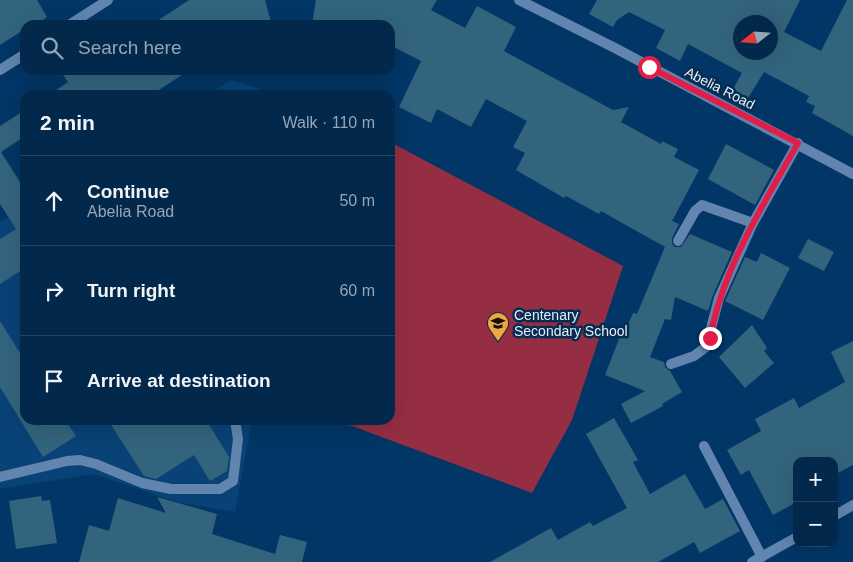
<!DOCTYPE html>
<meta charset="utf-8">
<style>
body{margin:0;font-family:Arial,sans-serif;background:#103456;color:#f1f3f6}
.controls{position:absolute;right:15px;bottom:15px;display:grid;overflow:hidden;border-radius:10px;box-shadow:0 5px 20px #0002}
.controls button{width:45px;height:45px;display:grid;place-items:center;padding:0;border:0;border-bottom:1px solid #234464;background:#02284c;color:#f1f3f6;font:25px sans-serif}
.compass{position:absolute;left:733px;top:15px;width:45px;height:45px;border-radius:50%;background:#02284c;box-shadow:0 5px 20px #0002;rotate:253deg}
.stop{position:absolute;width:15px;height:15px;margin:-11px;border:4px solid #e11d48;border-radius:50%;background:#fff}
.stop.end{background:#e11d48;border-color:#fff;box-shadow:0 1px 5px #0008}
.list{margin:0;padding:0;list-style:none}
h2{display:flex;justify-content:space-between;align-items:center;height:65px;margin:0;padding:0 20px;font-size:21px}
h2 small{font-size:16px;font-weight:400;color:#96a6b5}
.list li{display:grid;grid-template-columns:32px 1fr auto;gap:15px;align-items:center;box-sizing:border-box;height:90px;padding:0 20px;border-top:1px solid #234464}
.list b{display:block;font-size:19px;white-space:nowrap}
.list p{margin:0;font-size:16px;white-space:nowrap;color:#96a6b5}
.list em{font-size:16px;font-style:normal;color:#96a6b5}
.icon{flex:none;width:28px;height:28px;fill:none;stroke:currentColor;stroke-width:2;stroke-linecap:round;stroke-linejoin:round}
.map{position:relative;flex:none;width:853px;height:562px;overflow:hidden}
.search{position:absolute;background:#02284c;box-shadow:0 5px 20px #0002;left:20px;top:20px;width:375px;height:55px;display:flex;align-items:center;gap:12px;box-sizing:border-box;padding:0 18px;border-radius:15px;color:#96a6b5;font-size:19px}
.panel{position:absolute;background:#02284c;box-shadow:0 5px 20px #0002;left:20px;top:90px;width:375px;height:335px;border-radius:15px}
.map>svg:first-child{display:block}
.built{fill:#094276}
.green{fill:#952e43}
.building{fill:#33647d;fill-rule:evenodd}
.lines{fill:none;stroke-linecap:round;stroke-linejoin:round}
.lane{stroke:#6185ae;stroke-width:10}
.street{stroke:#6185ae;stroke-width:10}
.route{stroke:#e11d48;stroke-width:6}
.labels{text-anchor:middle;stroke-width:5;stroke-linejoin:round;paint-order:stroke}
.street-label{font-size:14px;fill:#e4eefa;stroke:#072c51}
.poi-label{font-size:14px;fill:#e4eefa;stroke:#072c51;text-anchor:start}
</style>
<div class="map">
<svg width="853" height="562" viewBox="0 0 853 562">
<rect width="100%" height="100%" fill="#023666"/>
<g class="built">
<path d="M 232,80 L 277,95 L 278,95 L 207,95 Z"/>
<path d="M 25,207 L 25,420 L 252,420 L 235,512 L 177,502 L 94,474 L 0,489 L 0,222 Z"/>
</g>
<path class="green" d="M 390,142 L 623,266 L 572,420 L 532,493 L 336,420 L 390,420 Z"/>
<g class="building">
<path d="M 0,0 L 37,0 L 47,17 L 35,25 L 25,25 L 25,29 L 0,45 Z"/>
<path d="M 189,0 L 265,0 L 271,22 L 260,25 L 151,25 Z"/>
<path d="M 316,0 L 437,0 L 431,10 L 465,28 L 477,6 L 516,27 L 504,51 L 613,110 L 629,107 L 621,122 L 661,144 L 662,141 L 678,149 L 674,157 L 699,170 L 672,221 L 679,224 L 672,238 L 672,244 L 675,247 L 681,247 L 690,234 L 732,252 L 713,295 L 708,311 L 675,297 L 671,320 L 665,319 L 650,357 L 664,362 L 665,367 L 670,371 L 682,392 L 662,404 L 663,406 L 631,423 L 621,404 L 645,391 L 605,375 L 624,326 L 627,327 L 633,313 L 637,314 L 665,247 L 601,211 L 599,214 L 566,196 L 564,198 L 516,170 L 525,153 L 513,147 L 527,121 L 486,99 L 471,127 L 437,109 L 431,123 L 399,107 L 421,61 L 390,45 L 390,25 L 312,25 Z"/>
<path d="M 597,0 L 800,0 L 784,32 L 821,51 L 847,0 L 853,0 L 853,136 L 812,113 L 815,106 L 806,102 L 809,96 L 764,72 L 748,98 L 733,89 L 742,73 L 688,44 L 680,61 L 656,48 L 665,30 L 629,12 L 617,20 L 613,27 L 589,14 ZM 740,22 L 770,22 L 770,52 L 740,52 Z"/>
<path d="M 60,70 L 190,70 L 151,95 L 49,95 L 68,82 Z"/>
<path d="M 25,110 L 25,136 L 1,152 L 25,190 L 25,268 L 0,284 L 0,239 L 16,229 L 0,204 L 0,126 Z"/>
<path d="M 726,144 L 774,170 L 755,205 L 708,179 Z"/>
<path d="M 808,239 L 834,252 L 824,271 L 798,258 Z"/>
<path d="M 761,253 L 790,268 L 763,320 L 725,301 L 745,257 L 757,262 Z"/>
<path d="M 0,321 L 25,361 L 25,420 L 65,420 L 76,436 L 43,457 L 0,387 Z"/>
<path d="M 752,325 L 767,348 L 764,351 L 774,363 L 745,388 L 719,357 Z"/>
<path d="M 853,341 L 853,465 L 834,475 L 834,461 L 797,461 L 797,502 L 773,515 L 749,470 L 741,475 L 727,450 L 761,431 L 755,419 L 794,398 L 799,408 L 845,382 L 831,352 Z"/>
<path d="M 614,418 L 638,460 L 633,462 L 650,494 L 685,474 L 705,509 L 723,499 L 740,531 L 700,553 L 694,542 L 658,562 L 490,562 L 551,528 L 558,540 L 590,522 L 593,526 L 627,508 L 586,434 Z"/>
<path d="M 108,420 L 206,420 L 229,457 L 227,471 L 210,481 L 194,455 L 156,479 L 144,476 Z"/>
<path d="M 41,496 L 42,501 L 50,500 L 57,543 L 16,549 L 9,501 Z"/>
<path d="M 157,497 L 217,514 L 212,534 L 275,554 L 280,535 L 307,542 L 302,562 L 79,562 L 89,525 L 109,531 L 118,498 L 166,513 Z"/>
</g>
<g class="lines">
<g class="lane">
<path d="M 678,241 L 695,211 L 702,205 L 753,223"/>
<path d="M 671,364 L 694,356 L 706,347 L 719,298 L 753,223 L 798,143"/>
<path d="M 704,446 L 762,557"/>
<path d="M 0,477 L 67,461 L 80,460 L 96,464 L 142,483 L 171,489 L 220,489 L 233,481 L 238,439 L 235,420"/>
</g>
<g class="street">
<path d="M 519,0 L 613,47 L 853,174"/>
<path d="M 69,25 L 108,0"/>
<path d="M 0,70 L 25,54"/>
<path d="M 834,516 L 853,505"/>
<path d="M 752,562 L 797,537"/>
</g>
</g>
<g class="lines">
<path class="route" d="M 649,67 L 798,143 C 763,205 723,268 710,338"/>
</g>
<defs>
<g id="school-pin" transform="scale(1.125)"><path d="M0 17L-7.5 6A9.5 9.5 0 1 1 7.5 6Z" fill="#efa73d" stroke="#072c51"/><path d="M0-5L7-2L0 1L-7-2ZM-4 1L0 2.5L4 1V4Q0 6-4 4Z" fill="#111"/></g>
</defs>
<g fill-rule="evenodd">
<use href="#school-pin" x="498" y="323"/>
</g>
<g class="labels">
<g class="street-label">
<text transform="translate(720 88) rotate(27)" y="5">Abelia Road</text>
</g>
<g class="poi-label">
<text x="514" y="320">Centenary<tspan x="514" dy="16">Secondary School</tspan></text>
</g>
</g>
</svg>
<div class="controls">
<button>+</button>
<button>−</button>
</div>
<svg class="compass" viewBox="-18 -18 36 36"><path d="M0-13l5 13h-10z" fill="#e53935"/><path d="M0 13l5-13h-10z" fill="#96a6b5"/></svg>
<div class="stop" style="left:649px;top:67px"></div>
<div class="stop end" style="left:710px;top:338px"></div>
<div class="search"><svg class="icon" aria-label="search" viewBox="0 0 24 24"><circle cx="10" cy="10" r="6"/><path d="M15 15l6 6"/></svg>Search here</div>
<section class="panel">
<h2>2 min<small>Walk · 110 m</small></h2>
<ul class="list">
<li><svg class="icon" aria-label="ahead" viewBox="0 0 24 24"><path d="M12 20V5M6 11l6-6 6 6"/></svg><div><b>Continue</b><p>Abelia Road</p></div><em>50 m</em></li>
<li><svg class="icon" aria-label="right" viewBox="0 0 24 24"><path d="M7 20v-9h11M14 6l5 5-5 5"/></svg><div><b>Turn right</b></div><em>60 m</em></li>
<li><svg class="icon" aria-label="arrive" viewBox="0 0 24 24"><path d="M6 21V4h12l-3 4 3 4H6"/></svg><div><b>Arrive at destination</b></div></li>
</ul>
</section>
</div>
